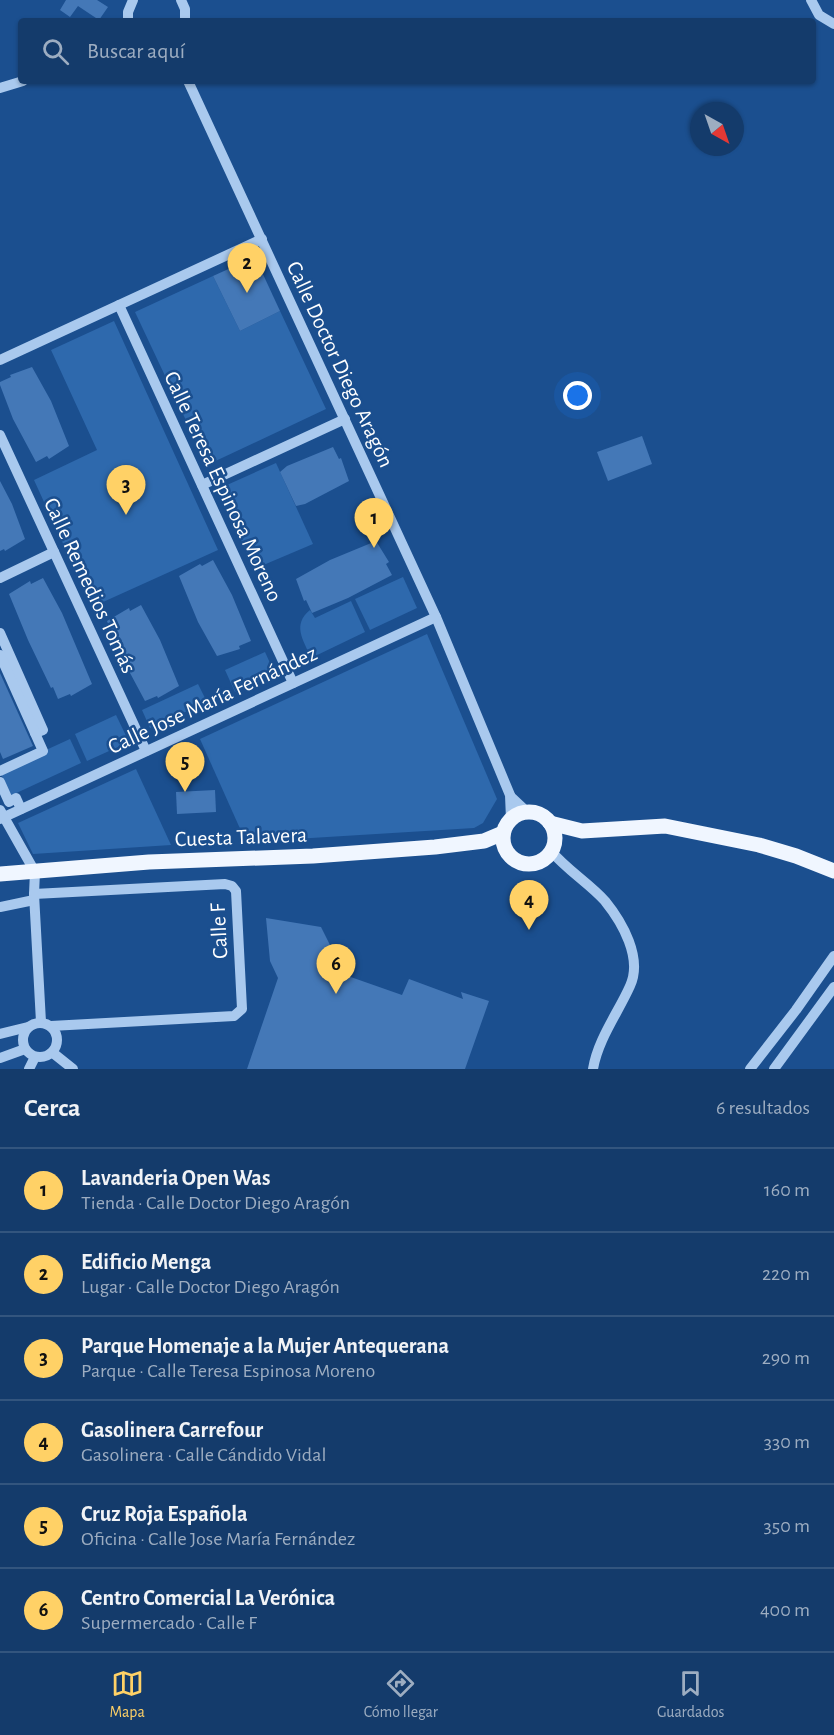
<!DOCTYPE html>
<html lang="es">
<meta charset="utf-8">
<style>
body{margin:0;font-family:"Alegreya Sans",sans-serif;background:#1d4271;color:#f1f3f6}
.compass{position:absolute;left:690px;top:102px;width:54px;height:54px;border-radius:50%;background:#143b6b;box-shadow:0 2px 4px #0004;rotate:140deg}
.you{position:absolute;left:578px;top:396px;width:21px;height:21px;margin:-15px;border:4px solid #fff;border-radius:50%;background:#1a73e8;box-shadow:0 0 0 9px #1a73e833}
.badge{display:grid;place-items:center;width:39px;height:39px;border-radius:50%;background:#ffd166;color:#111;font-size:20px;font-weight:700}
.pin{position:absolute;translate:-50% -50px;filter:drop-shadow(0 2px 3px #0008)}
.pin::after{content:'';position:absolute;top:32px;width:21px;height:18px;background:inherit;clip-path:polygon(0 0,100% 0,50% 100%)}
.list{margin:0;padding:0;list-style:none}
h2{display:flex;justify-content:space-between;align-items:center;height:78px;margin:0;padding:0 24px;font-size:26px}
h2 small{font-size:20px;font-weight:400;color:#9dadc1}
.list li{display:grid;grid-template-columns:39px 1fr auto;gap:18px;align-items:center;box-sizing:border-box;height:84px;padding:0 24px;border-top:2px solid #33557e}
.list b{display:block;font-size:22px;white-space:nowrap}
.list p{margin:0;font-size:20px;white-space:nowrap;color:#9dadc1}
.list em{font-size:20px;font-style:normal;color:#9dadc1}
.icon{flex:none;width:33px;height:33px;fill:none;stroke:currentColor;stroke-width:2;stroke-linecap:round;stroke-linejoin:round}
.map{position:relative;flex:none;width:834px;height:1069px;overflow:hidden}
.search{position:absolute;background:#143b6b;box-shadow:0 2px 4px #0004;left:18px;right:18px;top:18px;height:66px;display:flex;align-items:center;gap:15px;box-sizing:border-box;padding:0 21px;border-radius:6px;color:#9dadc1;font-size:22px}
.sheet{height:582px;background:#143b6b}
nav{display:flex;justify-content:space-around;align-items:center;box-sizing:border-box;height:84px;border-top:2px solid #33557e;background:#143b6b;font-size:16px;color:#9dadc1}
nav a{display:grid;justify-items:center;gap:3px}
nav .on{color:#ffd166}
.map>svg:first-child{display:block}
.green{fill:#2e69ad}
.building{fill:#4478b7}
.lines{fill:none;stroke-linecap:round;stroke-linejoin:round}
.minor{stroke:#a9c9ee;stroke-width:10}
.major{stroke:#f0f6ff;stroke-width:15}
.labels{text-anchor:middle;stroke-width:5;stroke-linejoin:round;paint-order:stroke}
.street-label{font-size:22px;fill:#fff;stroke:#1b4f8f}
</style>
<div class="map">
<svg width="834" height="1069" viewBox="0 0 834 1069">
<rect width="100%" height="100%" fill="#1b4f8f"/>
<g class="green">
<path d="M 213,276 L 240,331 L 280,311 L 326,409 L 207,465 L 135,312 Z"/>
<path d="M 114,321 L 218,550 L 92,607 L 34,480 L 97,450 L 51,350 Z"/>
<path d="M 276,463 L 313,544 L 254,569 L 218,489 Z"/>
<path d="M 403,577 L 417,608 L 370,630 L 355,599 Z"/>
<path d="M 351,601 L 365,632 L 311,658 C 303,639 292,625 310,610 L 315,618 Z"/>
<path d="M 427,634 L 497,799 L 483,823 L 474,828 L 246,842 L 200,739 Z"/>
<path d="M 265,652 L 275,674 L 235,692 L 225,670 Z"/>
<path d="M 198,684 L 207,702 L 150,728 L 142,710 Z"/>
<path d="M 116,715 L 129,742 L 87,761 L 75,734 Z"/>
<path d="M 70,739 L 81,763 L 10,796 L 0,771 Z"/>
<path d="M 136,769 L 171,845 L 33,854 L 18,823 Z"/>
</g>
<g class="building">
<path d="M 66,0 L 97,0 L 108,7 L 99,20 L 78,6 L 70,17 L 60,10 Z"/>
<path d="M 255,257 L 280,311 L 240,331 L 213,276 Z"/>
<path d="M 32,367 L 51,401 L 69,446 L 49,459 L 47,456 L 36,462 L 13,419 L 0,385 L 0,382 L 11,377 L 10,375 Z"/>
<path d="M 642,436 L 652,464 L 608,481 L 597,452 Z"/>
<path d="M 333,447 L 339,459 L 341,458 L 349,481 L 305,504 L 296,506 L 280,472 L 287,466 Z"/>
<path d="M 0,481 L 12,504 L 25,539 L 5,551 L 4,549 L 0,551 Z"/>
<path d="M 376,541 L 389,562 L 386,564 L 392,575 L 348,598 L 312,613 L 306,600 L 304,601 L 296,579 L 330,560 Z"/>
<path d="M 213,560 L 232,595 L 251,641 L 239,646 L 240,649 L 217,656 L 198,622 L 179,576 L 200,564 L 202,566 Z"/>
<path d="M 43,578 L 62,613 L 92,684 L 71,696 L 70,694 L 58,699 L 53,687 L 51,688 L 28,640 L 9,594 L 30,581 L 31,584 Z"/>
<path d="M 141,605 L 160,640 L 179,686 L 158,698 L 157,696 L 145,701 L 122,658 L 107,621 L 129,608 L 130,611 Z"/>
<path d="M 0,673 L 33,746 L 3,759 L 0,752 Z"/>
<path d="M 215,790 L 216,812 L 177,814 L 176,792 Z"/>
<path d="M 522,894 L 539,899 L 524,907 L 517,905 Z"/>
<path d="M 266,918 L 321,927 L 345,975 L 402,995 L 409,979 L 463,999 L 461,992 L 489,1001 L 465,1069 L 247,1069 L 278,978 L 270,961 Z"/>
</g>
<g class="lines">
<g class="minor">
<path d="M 181,0 L 185,9 L 185,21"/>
<path d="M 811,0 L 819,15 L 834,24"/>
<path d="M 128,21 L 128,12 L 133,0"/>
<path d="M 188,81 L 436,617 L 510,795 L 511,819"/>
<path d="M 0,88 L 23,81"/>
<path d="M 119,305 L 293,683"/>
<path d="M 0,360 L 262,239"/>
<path d="M 0,435 L 146,751"/>
<path d="M 202,485 L 345,419"/>
<path d="M 0,578 L 54,552"/>
<path d="M 0,633 L 43,730 L 35,733"/>
<path d="M 0,655 L 43,751 L 0,771"/>
<path d="M 0,782 L 9,802 L 16,798 L 21,809"/>
<path d="M 511,797 L 527,812"/>
<path d="M 0,810 L 35,872 L 34,894 L 41,1022"/>
<path d="M 0,819 L 436,617"/>
<path d="M 551,851 C 567,870 590,884 605,901 C 622,922 643,958 630,986 C 618,1013 598,1039 593,1069"/>
<path d="M 34,894 L 225,884 L 232,886 L 236,891 L 242,1009 L 234,1016 L 51,1026"/>
<path d="M 0,907 L 34,900"/>
<circle cx="40" cy="1040" r="17"/>
<path d="M 0,1034 L 28,1027"/>
<path d="M 53,1053 L 73,1069"/>
<path d="M 0,1058 L 25,1049"/>
<path d="M 29,1069 L 35,1057"/>
<path d="M 750,1069 L 796,1010 L 834,956"/>
<path d="M 774,1069 L 834,987"/>
</g>
<g class="major">
<circle cx="529" cy="838" r="26"/>
<path d="M 550,823 L 582,831 L 665,826 L 759,845 L 796,856 L 834,871"/>
<path d="M 0,874 L 149,862 L 313,856 L 435,847 L 484,841 L 503,833"/>
</g>
</g>
<g class="labels">
<g class="street-label">
<text transform="translate(341 364) rotate(65)" y="8">Calle Doctor Diego Aragón</text>
<text transform="translate(224 486) rotate(65)" y="8">Calle Teresa Espinosa Moreno</text>
<text transform="translate(91 585) rotate(65)" y="8">Calle Remedios Tomás</text>
<text transform="translate(212 699) rotate(-25)" y="8">Calle Jose María Fernández</text>
<text transform="translate(241 836) rotate(-2)" y="8">Cuesta Talavera</text>
<text transform="translate(218 931) rotate(-93)" y="8">Calle F</text>
</g>
</g>
</svg>
<svg class="compass" viewBox="-18 -18 36 36"><path d="M0-13l5 13h-10z" fill="#e53935"/><path d="M0 13l5-13h-10z" fill="#9dadc1"/></svg>
<div class="you"></div>
<div class="pin badge" style="left:374px;top:548px">1</div>
<div class="pin badge" style="left:247px;top:293px">2</div>
<div class="pin badge" style="left:126px;top:515px">3</div>
<div class="pin badge" style="left:529px;top:930px">4</div>
<div class="pin badge" style="left:185px;top:792px">5</div>
<div class="pin badge" style="left:336px;top:994px">6</div>
<div class="search"><svg class="icon" aria-label="search" viewBox="0 0 24 24"><circle cx="10" cy="10" r="6"/><path d="M15 15l6 6"/></svg>Buscar aquí</div>
</div>
<section class="sheet">
<h2>Cerca<small>6 resultados</small></h2>
<ul class="list">
<li><span class="badge">1</span><div><b>Lavanderia Open Was</b><p>Tienda · Calle Doctor Diego Aragón</p></div><em>160 m</em></li>
<li><span class="badge">2</span><div><b>Edificio Menga</b><p>Lugar · Calle Doctor Diego Aragón</p></div><em>220 m</em></li>
<li><span class="badge">3</span><div><b>Parque Homenaje a la Mujer Antequerana</b><p>Parque · Calle Teresa Espinosa Moreno</p></div><em>290 m</em></li>
<li><span class="badge">4</span><div><b>Gasolinera Carrefour</b><p>Gasolinera · Calle Cándido Vidal</p></div><em>330 m</em></li>
<li><span class="badge">5</span><div><b>Cruz Roja Española</b><p>Oficina · Calle Jose María Fernández</p></div><em>350 m</em></li>
<li><span class="badge">6</span><div><b>Centro Comercial La Verónica</b><p>Supermercado · Calle F</p></div><em>400 m</em></li>
</ul>
</section>
<nav>
<a class="on"><svg class="icon" aria-label="map" viewBox="0 0 24 24"><path d="M3 6l6-2 6 2 6-2v14l-6 2-6-2-6 2zM9 4v14M15 6v14"/></svg>Mapa</a>
<a><svg class="icon" aria-label="directions" viewBox="0 0 24 24"><path d="M12 3l9 9-9 9-9-9zM9 14v-3h6M13 9l2 2-2 2"/></svg>Cómo llegar</a>
<a><svg class="icon" aria-label="saved" viewBox="0 0 24 24"><path d="M7 4h10v16l-5-4-5 4z"/></svg>Guardados</a>
</nav>
